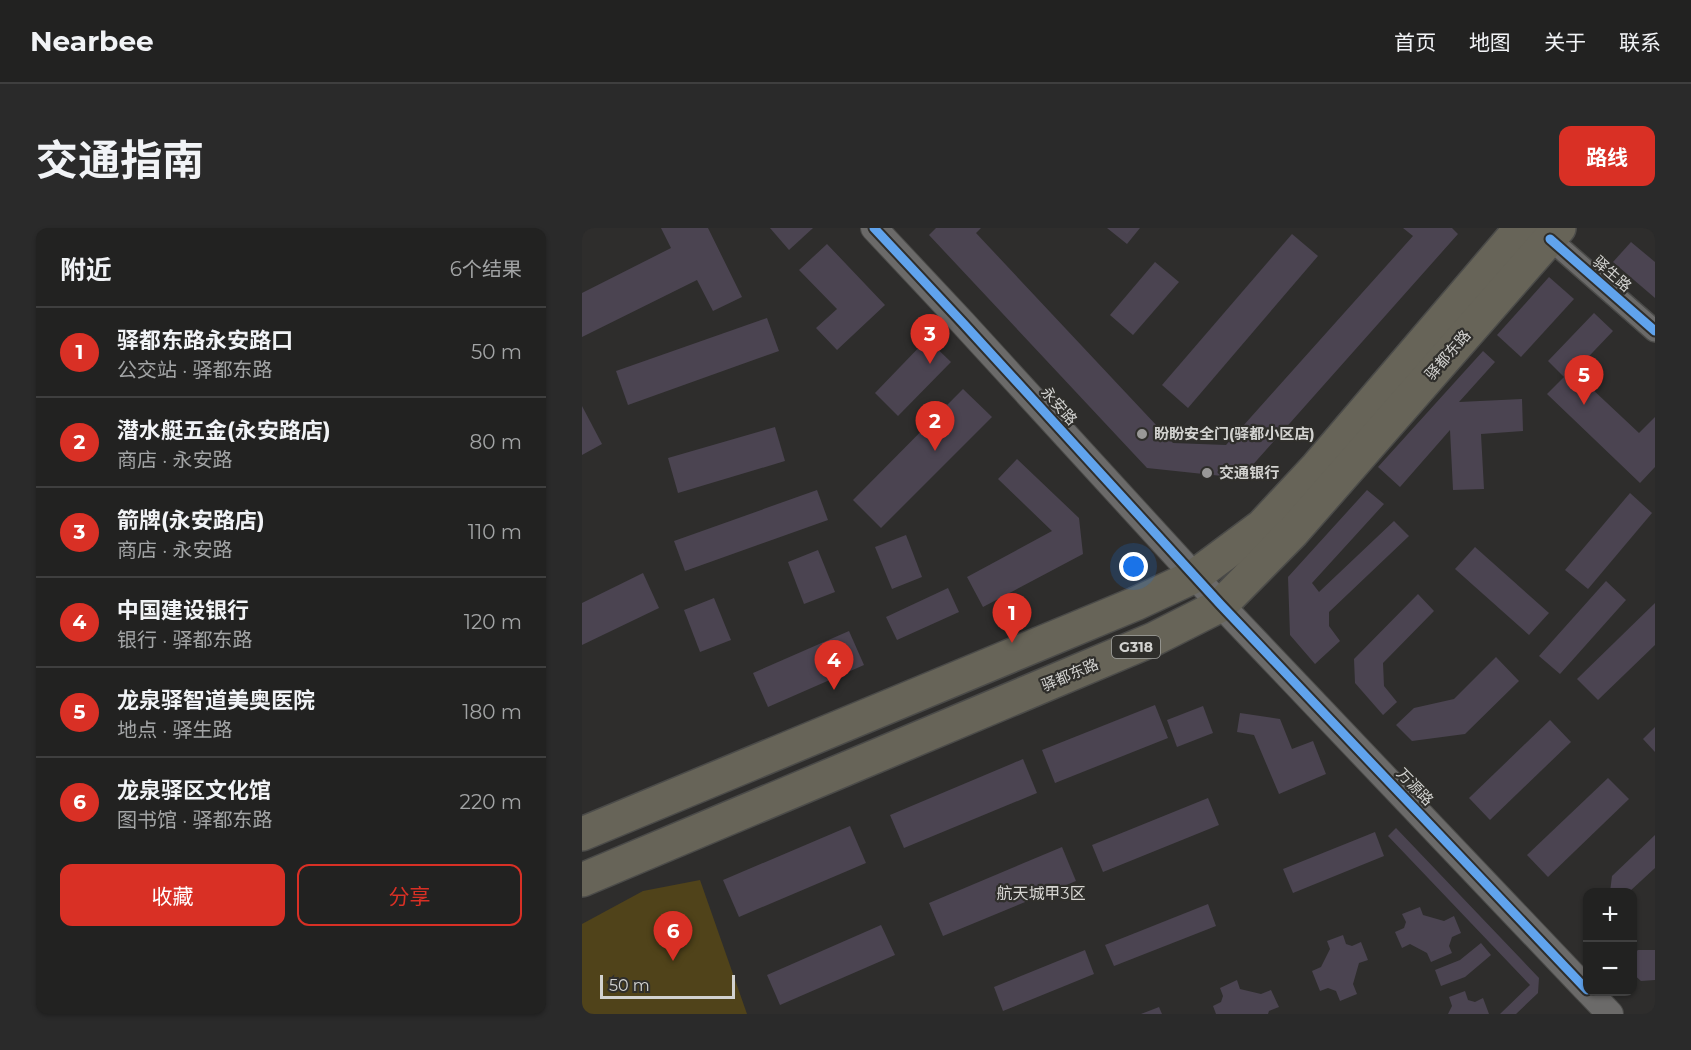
<!DOCTYPE html>
<html lang="zh">
<meta charset="utf-8">
<style>
body{margin:0;font-family:Montserrat,"Noto Sans SC",sans-serif;background:#2a2a2a;color:#f1f3f6}
.controls{position:absolute;right:18px;bottom:18px;display:grid;overflow:hidden;border-radius:12px;box-shadow:0 2px 4px #0004}
.controls button{width:54px;height:54px;display:grid;place-items:center;padding:0;border:0;border-bottom:2px solid #3f3f3f;background:#222221;color:#f1f3f6;font:30px sans-serif}
.scale{position:absolute;left:18px;bottom:15px;width:135px;box-sizing:border-box;padding-left:6px;border:3px solid #d2d2d0;border-top:0;font-size:16px;line-height:21px;white-space:nowrap;color:#d2d2d0;-webkit-text-stroke:4px #2f2e2b;paint-order:stroke}
.you{position:absolute;left:552px;top:339px;width:21px;height:21px;margin:-15px;border:4px solid #fff;border-radius:50%;background:#1a73e8;box-shadow:0 0 0 9px #1a73e833}
.badge{display:grid;place-items:center;width:39px;height:39px;border-radius:50%;background:#d93025;color:#fff;font-size:20px;font-weight:700}
.pin{position:absolute;translate:-50% -50px;filter:drop-shadow(0 2px 3px #0008)}
.pin::after{content:'';position:absolute;top:32px;width:21px;height:18px;background:inherit;clip-path:polygon(0 0,100% 0,50% 100%)}
.list{margin:0;padding:0;list-style:none}
h2{display:flex;justify-content:space-between;align-items:center;height:78px;margin:0;padding:0 24px;font-size:26px}
h2 small{font-size:20px;font-weight:400;color:#a2a4a5}
.list li{display:grid;grid-template-columns:39px 1fr auto;gap:18px;align-items:center;box-sizing:border-box;height:90px;padding:0 24px;border-top:2px solid #3f3f3f}
.list b{display:block;font-size:22px;white-space:nowrap}
.list p{margin:0;font-size:20px;white-space:nowrap;color:#a2a4a5}
.list em{font-size:20px;font-style:normal;color:#a2a4a5}
.actions{display:flex;gap:12px;padding:18px 24px}
.actions a{flex:1;padding:14px 0;border:2px solid #d93025;border-radius:12px;text-align:center;font-size:21px;color:#d93025}
.actions .main{background:#d93025;color:#fff}
.map{position:relative;flex:none;width:1073px;height:786px;overflow:hidden;border-radius:12px}
header{display:flex;align-items:center;gap:36px;box-sizing:border-box;height:84px;padding:0 30px;background:#222221;border-bottom:2px solid #3f3f3f}
header strong{font-size:28px}
nav{display:flex;gap:33px;margin-inline-start:auto;font-size:21px}
.intro{display:flex;align-items:center;justify-content:space-between;box-sizing:border-box;height:144px;padding:0 36px}
h1{margin:0;font-size:42px}
.button{padding:15px 27px;border-radius:12px;background:#d93025;color:#fff;font-size:21px;font-weight:700}
main{display:flex;gap:36px;padding:0 36px}
aside{flex:1;background:#222221;border-radius:12px;box-shadow:0 2px 4px #0004}
.map>svg:first-child{display:block}
.green{fill:#50431a}
.building{fill:#4b4451}
.lines{fill:none;stroke-linecap:round;stroke-linejoin:round}
.minor-casing{stroke:#4b4b49;stroke-width:24}
.tertiary-casing{stroke:#4b4b49;stroke-width:28}
.trunk-casing{stroke:#4b4b49;stroke-width:36}
.minor{stroke:#6b6a69;stroke-width:21}
.tertiary{stroke:#6b6a69;stroke-width:26}
.trunk{stroke:#676458;stroke-width:33}
.cycleway-casing{stroke:#2f2e2b;stroke-width:13}
.cycleway{stroke:#60a3ed;stroke-width:9}
.poi-dot{fill:#999897;stroke:#2f2e2b;stroke-width:2}
.labels{text-anchor:middle;stroke-width:4.5;stroke-linejoin:round;paint-order:stroke}
.shield{fill:#2f2e2b;stroke:#a1a19e;stroke-width:1.5}
.shield-label{font-size:14px;font-weight:bold;fill:#d2d2d0}
.street-label{font-size:15px;fill:#d2d2d0;stroke:#2f2e2b}
.poi-label{font-size:15px;font-weight:bold;fill:#d2d2d0;stroke:#2f2e2b;text-anchor:start}
.neighbourhood-label{font-size:16px;fill:#d7d6d3;stroke:#2f2e2b}
</style>
<header>
<strong>Nearbee</strong>
<nav><a>首页</a><a>地图</a><a>关于</a><a>联系</a></nav>
</header>
<div class="intro"><h1>交通指南</h1><a class="button">路线</a></div>
<main>
<aside>
<h2>附近<small>6个结果</small></h2>
<ul class="list">
<li><span class="badge">1</span><div><b>驿都东路永安路口</b><p>公交站 · 驿都东路</p></div><em>50 m</em></li>
<li><span class="badge">2</span><div><b>潜水艇五金(永安路店)</b><p>商店 · 永安路</p></div><em>80 m</em></li>
<li><span class="badge">3</span><div><b>箭牌(永安路店)</b><p>商店 · 永安路</p></div><em>110 m</em></li>
<li><span class="badge">4</span><div><b>中国建设银行</b><p>银行 · 驿都东路</p></div><em>120 m</em></li>
<li><span class="badge">5</span><div><b>龙泉驿智道美奥医院</b><p>地点 · 驿生路</p></div><em>180 m</em></li>
<li><span class="badge">6</span><div><b>龙泉驿区文化馆</b><p>图书馆 · 驿都东路</p></div><em>220 m</em></li>
</ul>
<div class="actions"><a class="main">收藏</a><a>分享</a></div>
</aside>
<div class="map">
<svg width="1073" height="786" viewBox="0 0 1073 786">
<rect width="100%" height="100%" fill="#2e2d2c"/>
<path class="green" d="M 118,652 L 165,786 L 0,786 L 0,696 L 61,663 Z"/>
<g class="building">
<path d="M 79,0 L 126,0 L 160,69 L 131,83 L 115,52 L 0,109 L 0,65 L 89,20 Z"/>
<path d="M 188,0 L 231,0 L 207,22 Z"/>
<path d="M 354,0 L 399,0 L 394,5 L 591,215 L 644,217 L 831,8 L 821,0 L 870,0 L 876,6 L 659,250 L 565,240 L 347,7 Z"/>
<path d="M 525,0 L 558,0 L 545,16 Z"/>
<path d="M 710,6 L 736,28 L 606,180 L 580,157 Z"/>
<path d="M 1049,14 L 1073,34 L 1073,70 L 1031,34 Z"/>
<path d="M 245,16 L 303,77 L 255,122 L 234,100 L 255,81 L 217,42 Z"/>
<path d="M 573,34 L 597,54 L 551,107 L 528,87 Z"/>
<path d="M 967,49 L 992,71 L 939,129 L 915,107 Z"/>
<path d="M 1012,85 L 1031,103 L 992,144 L 1057,205 L 1073,189 L 1073,239 L 1058,255 L 965,166 L 982,149 L 966,133 Z"/>
<path d="M 185,90 L 197,123 L 46,177 L 34,143 Z"/>
<path d="M 345,111 L 369,134 L 316,188 L 293,165 Z"/>
<path d="M 901,123 L 913,134 L 877,174 L 940,171 L 941,203 L 899,206 L 902,261 L 871,262 L 868,202 L 818,259 L 796,239 Z"/>
<path d="M 381,161 L 410,189 L 299,300 L 271,272 Z"/>
<path d="M 0,178 L 20,216 L 0,227 Z"/>
<path d="M 193,199 L 203,233 L 96,265 L 86,230 Z"/>
<path d="M 435,231 L 497,290 L 501,326 L 401,379 L 385,349 L 470,303 L 416,251 Z"/>
<path d="M 235,262 L 246,292 L 103,343 L 92,313 Z"/>
<path d="M 785,262 L 802,276 L 730,355 L 737,364 L 812,293 L 827,308 L 747,384 L 747,398 L 758,413 L 733,436 L 708,407 L 706,349 Z"/>
<path d="M 1048,265 L 1070,285 L 1006,361 L 983,342 Z"/>
<path d="M 324,307 L 340,349 L 310,361 L 293,319 Z"/>
<path d="M 893,319 L 967,385 L 947,407 L 873,341 Z"/>
<path d="M 236,322 L 253,364 L 222,376 L 206,334 Z"/>
<path d="M 61,345 L 77,380 L 0,417 L 0,375 Z"/>
<path d="M 1024,353 L 1044,372 L 978,446 L 957,428 Z"/>
<path d="M 366,360 L 377,384 L 315,412 L 304,389 Z"/>
<path d="M 836,366 L 852,383 L 801,435 L 802,458 L 815,474 L 801,487 L 773,455 L 772,431 Z"/>
<path d="M 132,370 L 149,412 L 118,424 L 102,382 Z"/>
<path d="M 1073,375 L 1073,417 L 1016,472 L 995,451 Z"/>
<path d="M 267,403 L 282,437 L 186,479 L 171,445 Z"/>
<path d="M 914,429 L 937,453 L 883,506 L 830,513 L 814,497 L 832,480 L 872,471 Z"/>
<path d="M 573,477 L 586,510 L 473,555 L 460,522 Z"/>
<path d="M 621,478 L 631,505 L 595,519 L 585,492 Z"/>
<path d="M 658,485 L 698,491 L 710,521 L 731,513 L 744,546 L 697,566 L 672,507 L 655,504 Z"/>
<path d="M 968,492 L 989,514 L 908,592 L 887,570 Z"/>
<path d="M 1073,499 L 1073,524 L 1061,511 Z"/>
<path d="M 441,531 L 455,565 L 322,620 L 308,587 Z"/>
<path d="M 1026,550 L 1047,571 L 966,649 L 945,627 Z"/>
<path d="M 626,570 L 637,597 L 521,644 L 510,617 Z"/>
<path d="M 268,598 L 284,635 L 157,689 L 141,652 Z"/>
<path d="M 814,600 L 957,750 L 956,765 L 934,786 L 918,786 L 948,757 L 806,608 Z"/>
<path d="M 793,604 L 802,628 L 711,665 L 701,641 Z"/>
<path d="M 1073,607 L 1073,640 L 1047,664 L 1028,664 L 1030,648 Z"/>
<path d="M 480,619 L 494,653 L 361,708 L 347,675 Z"/>
<path d="M 626,676 L 634,698 L 532,738 L 523,717 Z"/>
<path d="M 838,679 L 841,687 L 862,693 L 872,688 L 879,705 L 870,709 L 867,718 L 870,725 L 849,734 L 845,725 L 828,716 L 820,720 L 813,704 L 822,700 L 824,694 L 820,686 Z"/>
<path d="M 299,697 L 313,727 L 198,777 L 185,747 Z"/>
<path d="M 761,707 L 764,716 L 770,718 L 779,714 L 786,732 L 777,735 L 771,756 L 775,766 L 758,773 L 754,763 L 746,760 L 738,763 L 730,743 L 739,739 L 748,721 L 745,713 Z"/>
<path d="M 899,715 L 909,727 L 883,749 L 859,758 L 853,742 L 878,732 Z"/>
<path d="M 503,722 L 512,746 L 421,783 L 412,759 Z"/>
<path d="M 1056,722 L 1073,722 L 1073,752 L 1059,753 L 1050,745 L 1050,727 Z"/>
<path d="M 655,752 L 658,761 L 679,766 L 689,762 L 697,779 L 687,783 L 686,786 L 634,786 L 631,778 L 639,774 L 641,768 L 638,760 Z"/>
<path d="M 883,763 L 886,772 L 893,774 L 901,770 L 907,786 L 866,786 L 870,778 L 867,769 Z"/>
<path d="M 577,779 L 580,786 L 559,786 Z"/>
</g>
<g class="lines">
<g class="minor-casing">
<path id="minor" d="M 968,11 L 1073,103"/>
</g>
<g class="tertiary-casing">
<g id="tertiary">
<path d="M 292,0 L 381,95 L 639,377 L 1005,762"/>
<path d="M 1007,764 L 1028,786"/>
</g>
</g>
<g class="trunk-casing">
<g id="trunk">
<path d="M 0,606 L 553,376 L 613,348 L 680,298 L 735,239 L 939,0"/>
<path d="M 0,652 L 572,411 L 639,377 L 711,304 L 977,0"/>
</g>
</g>
<use href="#minor" class="minor"/>
<use href="#tertiary" class="tertiary"/>
<use href="#trunk" class="trunk"/>
<g class="cycleway-casing">
<g id="cycleway">
<path d="M 292,0 L 381,95 L 639,377 L 1005,762"/>
<path d="M 968,11 L 1073,103"/>
</g>
</g>
<use href="#cycleway" class="cycleway"/>
</g>
<g class="poi-dot">
<circle cx="560" cy="206" r="6"/>
<circle cx="625" cy="245" r="6"/>
</g>
<g class="labels">
<rect class="shield" x="530" y="408" width="48" height="22" rx="4.5"/>
<g class="shield-label">
<text x="554" y="424">G318</text>
</g>
<g class="street-label">
<text transform="translate(1030 46) rotate(41)" y="5">驿生路</text>
<text transform="translate(866 127) rotate(-49)" y="5">驿都东路</text>
<text transform="translate(477 178) rotate(48)" y="5">永安路</text>
<text transform="translate(488 447) rotate(-23)" y="5">驿都东路</text>
<text transform="translate(833 559) rotate(46)" y="5">万源路</text>
</g>
<g class="poi-label">
<text x="572" y="211">盼盼安全门(驿都小区店)</text>
<text x="637" y="250">交通银行</text>
</g>
<g class="neighbourhood-label">
<text x="459" y="671">航天城甲3区</text>
</g>
</g>
</svg>
<div class="controls">
<button>+</button>
<button>−</button>
</div>
<div class="scale">50 m</div>
<div class="you"></div>
<div class="pin badge" style="left:430px;top:415px">1</div>
<div class="pin badge" style="left:353px;top:223px">2</div>
<div class="pin badge" style="left:348px;top:136px">3</div>
<div class="pin badge" style="left:252px;top:462px">4</div>
<div class="pin badge" style="left:1002px;top:177px">5</div>
<div class="pin badge" style="left:91px;top:733px">6</div>
</div>
</main>
